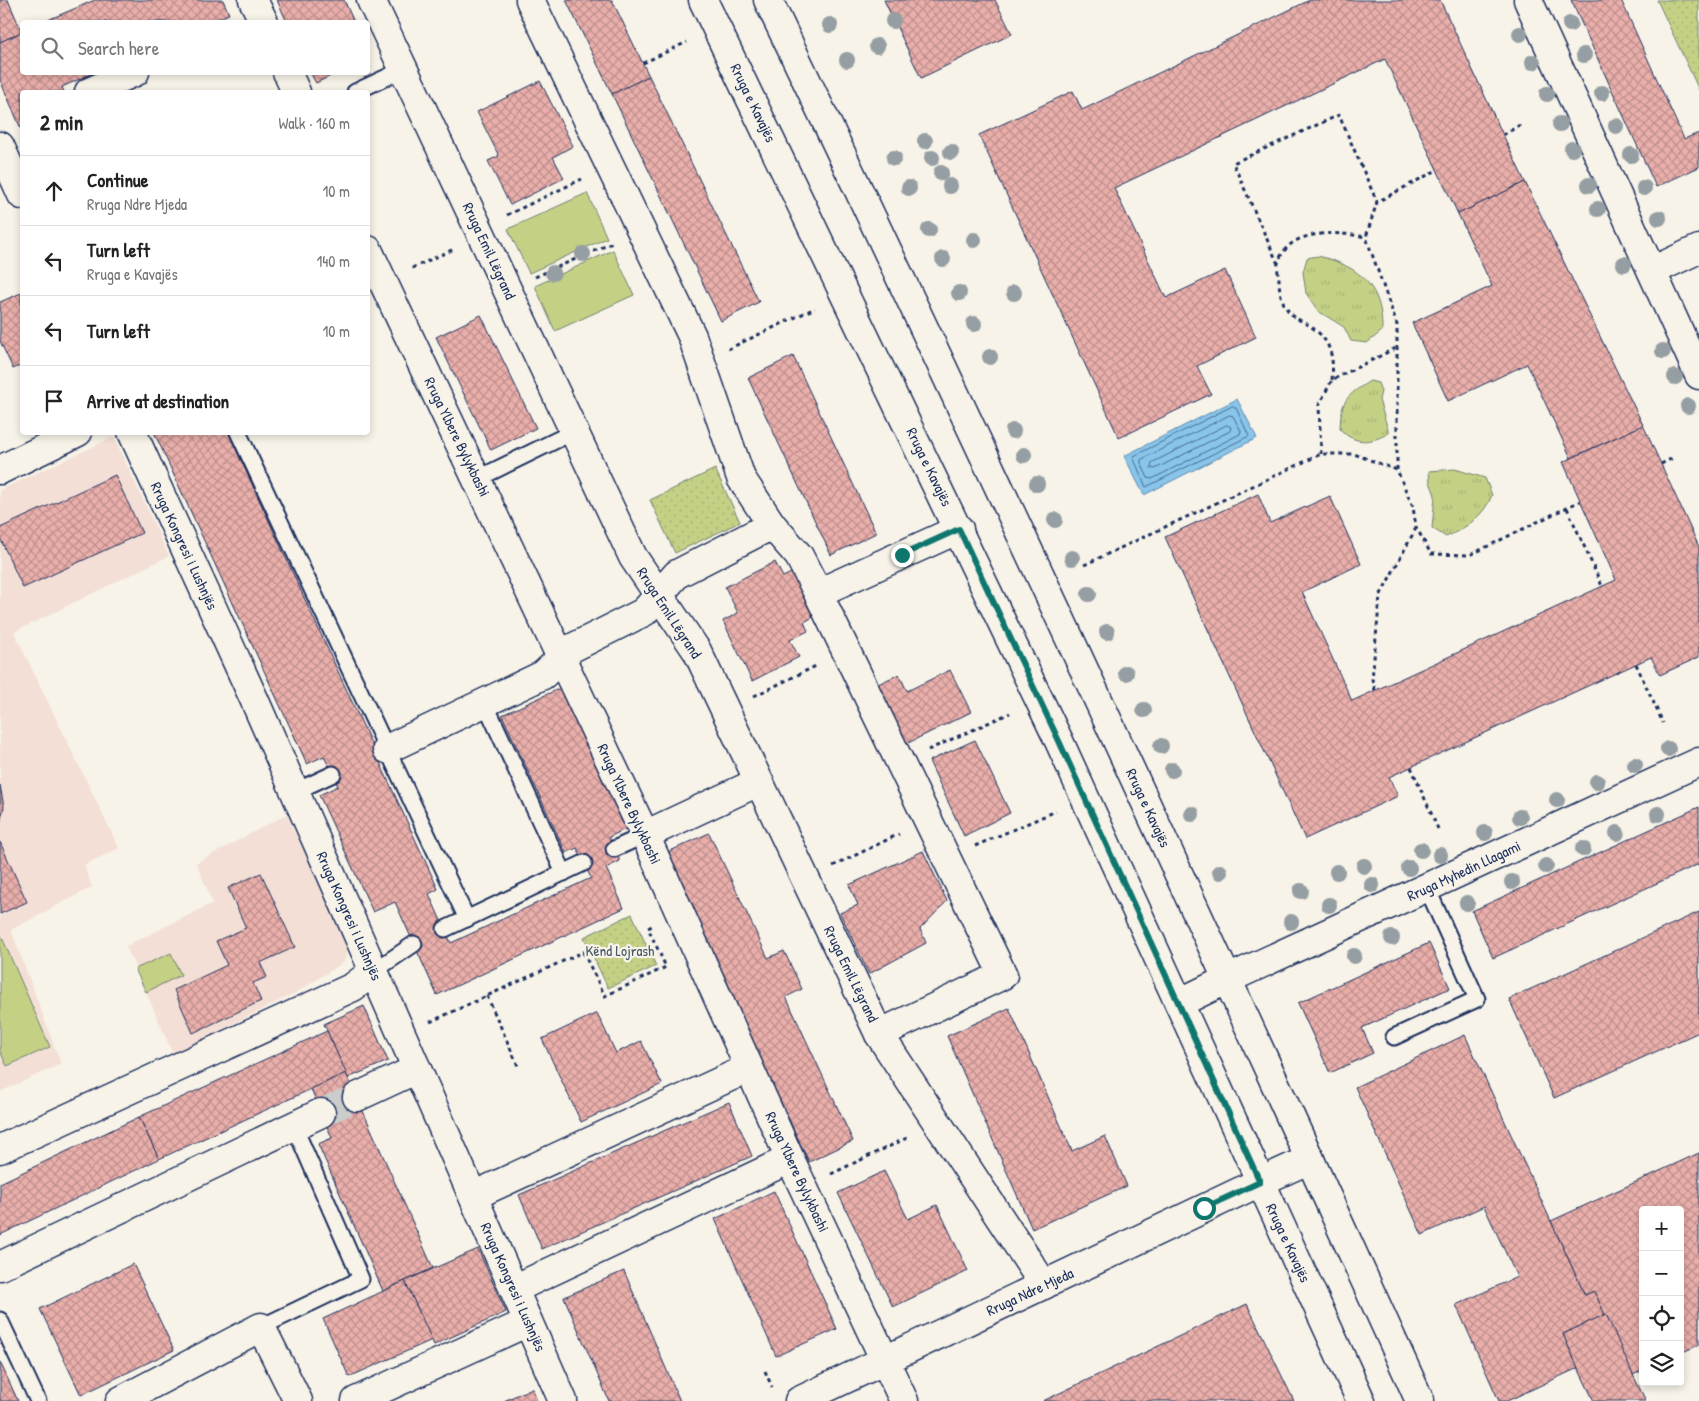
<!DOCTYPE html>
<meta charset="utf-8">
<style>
body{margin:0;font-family:"Patrick Hand",sans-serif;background:#f6f6f6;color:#222}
.controls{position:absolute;right:15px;bottom:15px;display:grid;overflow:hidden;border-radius:5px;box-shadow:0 2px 8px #0003}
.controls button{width:45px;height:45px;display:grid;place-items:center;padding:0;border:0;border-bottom:1px solid #e0e0e0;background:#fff;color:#222;font:25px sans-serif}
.stop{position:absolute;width:15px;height:15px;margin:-11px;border:4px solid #0f766e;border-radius:50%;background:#fff}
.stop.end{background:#0f766e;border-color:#fff;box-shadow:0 1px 5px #0008}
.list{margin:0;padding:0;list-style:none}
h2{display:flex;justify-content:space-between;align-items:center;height:65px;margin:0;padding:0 20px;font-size:21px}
h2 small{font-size:16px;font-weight:400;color:#767676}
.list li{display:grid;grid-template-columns:32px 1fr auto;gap:15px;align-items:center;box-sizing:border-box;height:70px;padding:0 20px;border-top:1px solid #e0e0e0}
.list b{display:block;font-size:19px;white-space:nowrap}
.list p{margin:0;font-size:16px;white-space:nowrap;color:#767676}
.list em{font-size:16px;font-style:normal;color:#767676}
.icon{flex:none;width:28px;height:28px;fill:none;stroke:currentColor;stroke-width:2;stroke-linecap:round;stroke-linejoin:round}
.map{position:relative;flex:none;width:1699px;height:1401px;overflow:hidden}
.search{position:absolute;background:#fff;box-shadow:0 2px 8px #0003;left:20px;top:20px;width:350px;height:55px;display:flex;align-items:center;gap:12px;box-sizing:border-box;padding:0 18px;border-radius:5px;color:#767676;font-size:19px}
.panel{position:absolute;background:#fff;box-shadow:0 2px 8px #0003;left:20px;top:90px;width:350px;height:345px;border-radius:5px}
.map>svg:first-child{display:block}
.built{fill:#f3dfd5}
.grass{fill:url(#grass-tufts);stroke:#708072}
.park{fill:url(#park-dots);stroke:#708072}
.pitch{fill:#c4d185;stroke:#708072}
.water{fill:#88c5e8;stroke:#5c89b1}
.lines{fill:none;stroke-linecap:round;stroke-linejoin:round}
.shore{stroke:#476b95;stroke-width:1}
.building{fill:url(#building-cross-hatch);stroke:#1b2f5e}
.street-tunnel{stroke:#cbcccc;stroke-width:28;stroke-dasharray:28 14;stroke-linecap:butt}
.lane-casing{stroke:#1b2f5e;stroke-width:19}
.street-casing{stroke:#1b2f5e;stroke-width:31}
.secondary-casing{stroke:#1b2f5e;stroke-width:31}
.primary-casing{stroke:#1b2f5e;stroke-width:31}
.path{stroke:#1b2f5e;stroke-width:3;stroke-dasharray:4 4;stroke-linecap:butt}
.lane{stroke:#f7f3e8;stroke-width:15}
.street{stroke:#f7f3e8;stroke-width:28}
.secondary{stroke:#f7f3e8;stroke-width:28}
.primary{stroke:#f7f3e8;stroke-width:28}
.tree{fill:#959ea2}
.route{stroke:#0f766e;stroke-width:6}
.labels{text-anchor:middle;stroke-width:4.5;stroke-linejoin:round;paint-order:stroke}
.street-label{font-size:15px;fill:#1b2f5e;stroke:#f7f3e8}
.park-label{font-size:15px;fill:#455868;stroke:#f7f3e8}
</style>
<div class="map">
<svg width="1699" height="1401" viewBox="0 0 1699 1401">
<defs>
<pattern id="grass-tufts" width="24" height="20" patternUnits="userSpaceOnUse" patternTransform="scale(1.25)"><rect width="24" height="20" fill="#c4d185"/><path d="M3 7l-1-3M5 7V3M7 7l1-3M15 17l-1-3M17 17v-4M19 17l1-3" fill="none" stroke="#a8b475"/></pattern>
<pattern id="park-dots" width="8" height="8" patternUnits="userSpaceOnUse" patternTransform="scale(1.25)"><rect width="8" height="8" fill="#c4d185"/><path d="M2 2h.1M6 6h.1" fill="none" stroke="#a8b475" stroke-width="1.8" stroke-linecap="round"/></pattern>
<pattern id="building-cross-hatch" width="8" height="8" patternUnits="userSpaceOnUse" patternTransform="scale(1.25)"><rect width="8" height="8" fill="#eaafaa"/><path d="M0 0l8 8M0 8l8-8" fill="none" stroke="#bd8f8e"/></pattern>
</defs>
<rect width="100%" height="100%" fill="#f7f3e8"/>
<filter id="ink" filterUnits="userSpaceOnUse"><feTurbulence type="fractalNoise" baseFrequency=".02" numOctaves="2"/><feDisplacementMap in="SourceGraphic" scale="10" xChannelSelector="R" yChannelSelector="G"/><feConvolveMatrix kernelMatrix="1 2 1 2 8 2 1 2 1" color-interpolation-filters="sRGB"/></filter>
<g filter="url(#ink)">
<g class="built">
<path d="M 114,437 L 169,556 L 14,632 L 119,848 L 84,865 L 92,887 L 11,930 L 61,1064 L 0,1092 L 0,490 Z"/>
<path d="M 287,814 L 348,944 L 344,962 L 297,992 L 173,1054 L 126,946 L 213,903 L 196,863 Z"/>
</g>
<g class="grass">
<path d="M 1318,256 C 1359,266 1383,286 1382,331 L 1367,343 L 1351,341 L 1344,327 L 1318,311 L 1306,293 L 1303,272 L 1307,258 Z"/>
<path d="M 1370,381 L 1378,383 L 1381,391 L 1379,400 L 1389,433 C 1372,443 1354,445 1340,429 C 1341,400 1346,396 1370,381 Z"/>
<path d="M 1455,469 L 1485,478 L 1492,495 C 1484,516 1466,528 1446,537 L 1432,528 L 1435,495 L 1430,482 L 1429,471 Z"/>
</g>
<g class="park">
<path d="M 1658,0 L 1699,0 L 1699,90 L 1657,0 Z"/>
<path d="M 715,469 L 740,522 L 675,553 L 650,500 Z"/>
<path d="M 632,914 L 656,966 L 608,988 L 584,937 Z"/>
</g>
<g class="pitch">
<path d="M 587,193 L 607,238 L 529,273 L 508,229 Z"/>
<path d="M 613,250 L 634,295 L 555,331 L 535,286 Z"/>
<path d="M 0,933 L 50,1047 L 7,1066 L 0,1051 Z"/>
<path d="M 171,953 L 181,975 L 146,992 L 135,969 Z"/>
</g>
<path class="water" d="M 1237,399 L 1257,438 L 1144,495 L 1124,456 Z"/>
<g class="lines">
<g class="shore">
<path d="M 1233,406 L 1236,408 L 1249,436 L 1146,487 L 1133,457 Z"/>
<path d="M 1230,415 L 1233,416 L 1241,431 L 1240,434 L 1152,479 L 1148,478 L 1141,463 L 1141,460 Z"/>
<path d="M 1227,425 L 1231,427 L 1230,431 L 1155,469 L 1151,468 L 1152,463 Z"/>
</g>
</g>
<g class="building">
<path d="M 0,0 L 8,0 L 22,32 L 0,42 Z"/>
<path d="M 95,0 L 223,0 L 229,14 L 210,22 L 43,22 Z"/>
<path d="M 277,0 L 344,0 L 354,22 L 287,22 Z"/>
<path d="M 566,0 L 612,0 L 649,76 L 612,94 Z"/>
<path d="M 884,0 L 995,0 L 1012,34 L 921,78 Z"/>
<path d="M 1310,0 L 1440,0 L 1525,182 L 1458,214 L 1385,59 L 1114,188 L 1166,298 L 1225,270 L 1256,337 L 1197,366 L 1211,394 L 1119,438 L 979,135 L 1073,91 L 1082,110 Z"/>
<path d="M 1571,0 L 1621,0 L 1684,139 L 1699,133 L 1699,167 L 1656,187 Z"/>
<path d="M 22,32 L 22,72 L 95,72 L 62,87 L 64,92 L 22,92 L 22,131 L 0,80 L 0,42 Z"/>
<path d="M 310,72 L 339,72 L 316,83 Z"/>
<path d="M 649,76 L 759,302 L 721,321 L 612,94 Z"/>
<path d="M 540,81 L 573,146 L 553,157 L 564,178 L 510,205 L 488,161 L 499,156 L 477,112 Z"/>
<path d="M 1525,182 L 1643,425 L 1571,458 L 1527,364 L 1448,401 L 1412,323 L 1492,286 L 1458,214 Z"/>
<path d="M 21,293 L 22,365 L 13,369 L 0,341 L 0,302 Z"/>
<path d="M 481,315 L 536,428 L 491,450 L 436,337 Z"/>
<path d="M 793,356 L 876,533 L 831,555 L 748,378 Z"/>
<path d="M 1643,425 L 1699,547 L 1699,657 L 1660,675 L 1651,657 L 1389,777 L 1398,796 L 1305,839 L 1165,537 L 1258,494 L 1270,523 L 1330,496 L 1361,564 L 1302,592 L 1352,701 L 1616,580 L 1563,462 Z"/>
<path d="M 154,432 L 228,432 L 438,889 L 429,894 L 451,943 L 591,878 L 577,848 L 566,853 L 502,715 L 565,686 L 630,827 L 609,837 L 620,861 L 606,868 L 624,908 L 437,995 L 395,902 L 373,912 L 319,795 L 338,786 L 324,756 L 307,764 Z"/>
<path d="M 115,475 L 142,533 L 23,588 L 0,538 L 0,528 Z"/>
<path d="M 775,562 L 783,577 L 797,570 L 819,614 L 804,622 L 808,631 L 790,640 L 799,657 L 752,681 L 723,621 L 738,613 L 725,587 Z"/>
<path d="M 950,670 L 971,712 L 904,745 L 876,685 L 899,674 L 907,691 Z"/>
<path d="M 975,740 L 1010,813 L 964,836 L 929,761 Z"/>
<path d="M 0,785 L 4,807 L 0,823 Z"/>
<path d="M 1699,807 L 1699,864 L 1493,958 L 1472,911 Z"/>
<path d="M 709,833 L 768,958 L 784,951 L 802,989 L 786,997 L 853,1141 L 809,1162 L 664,854 Z"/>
<path d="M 0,842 L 27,902 L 0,914 Z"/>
<path d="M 923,851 L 947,901 L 920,929 L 926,943 L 869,974 L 840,913 L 858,905 L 849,885 Z"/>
<path d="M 261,873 L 295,947 L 260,963 L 267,977 L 253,983 L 261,1001 L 193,1033 L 174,990 L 227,965 L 216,941 L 246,928 L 228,888 Z"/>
<path d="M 1699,912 L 1699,1032 L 1554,1098 L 1509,999 Z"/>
<path d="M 1429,943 L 1450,988 L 1362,1028 L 1373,1053 L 1330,1073 L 1298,1003 Z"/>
<path d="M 364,1006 L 388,1061 L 348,1078 L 324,1024 Z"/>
<path d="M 1009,1008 L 1072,1151 L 1105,1136 L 1127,1186 L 1032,1229 L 947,1036 Z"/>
<path d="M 597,1013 L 616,1053 L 641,1041 L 662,1084 L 581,1122 L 542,1039 Z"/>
<path d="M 327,1031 L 346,1073 L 159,1159 L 139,1117 Z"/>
<path d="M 1465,1035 L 1585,1295 L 1594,1291 L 1606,1314 L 1563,1334 L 1578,1368 L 1507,1401 L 1499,1401 L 1456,1305 L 1517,1277 L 1484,1206 L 1422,1235 L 1355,1087 Z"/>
<path d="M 346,1073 L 433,1268 L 383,1291 L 318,1144 L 332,1138 L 311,1089 Z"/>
<path d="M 729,1102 L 752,1156 L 542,1249 L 519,1195 Z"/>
<path d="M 139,1117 L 159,1159 L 0,1235 L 0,1183 Z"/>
<path d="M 1699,1153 L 1699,1345 L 1680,1353 L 1680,1210 L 1643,1210 L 1643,1370 L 1633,1375 L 1594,1291 L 1585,1295 L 1551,1221 Z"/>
<path d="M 884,1171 L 908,1219 L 937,1205 L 968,1271 L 893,1307 L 838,1193 Z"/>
<path d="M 774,1191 L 837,1329 L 776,1356 L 715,1219 Z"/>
<path d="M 478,1249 L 506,1312 L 434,1345 L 405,1281 Z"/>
<path d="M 133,1264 L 174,1350 L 81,1395 L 40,1309 Z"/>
<path d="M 624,1271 L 680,1401 L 609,1401 L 564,1297 Z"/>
<path d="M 405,1281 L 432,1340 L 349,1377 L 323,1319 Z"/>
<path d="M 1247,1304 L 1294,1401 L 1043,1401 Z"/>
<path d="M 1606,1314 L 1633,1375 L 1646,1401 L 1594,1401 L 1578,1368 L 1563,1334 Z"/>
<path d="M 0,1362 L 18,1401 L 0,1401 Z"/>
<path d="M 532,1388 L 537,1401 L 504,1401 Z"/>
</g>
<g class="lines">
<path class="street-tunnel" d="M 321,1113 L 357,1097"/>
<g class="lane-casing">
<g id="lane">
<path d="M 355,92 L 404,69"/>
<path d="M 238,432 L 467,919"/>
<path d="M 477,479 L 573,432"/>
<path d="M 485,703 L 564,873"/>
<path d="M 294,792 L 333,774"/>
<path d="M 614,849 L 645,835"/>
<path d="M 445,929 L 584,863"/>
<path d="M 374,971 L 414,944"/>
<path d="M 1394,1037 L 1477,999 L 1427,888"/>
<path d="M 0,1320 L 38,1401"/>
<path d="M 261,1327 L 361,1279 L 294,1126"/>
</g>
</g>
<g class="street-casing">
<g id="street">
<path d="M 253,0 L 264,22"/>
<path d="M 371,0 L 633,557 L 697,651 L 879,1034 L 1044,1285"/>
<path d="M 530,0 L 692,336 L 741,478 L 772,525 L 799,556 L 818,593 L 1003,975 L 879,1034"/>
<path d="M 1528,0 L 1699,375"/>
<path d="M 287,72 L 296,92"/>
<path d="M 89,92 L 135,72"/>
<path d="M 0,146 L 22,195"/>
<path d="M 368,250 L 645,835 L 790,1159 L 904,1401"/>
<path d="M 1652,271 L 1699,249"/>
<path d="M 132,432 L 254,699 L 563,1401"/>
<path d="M 0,470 L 78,432"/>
<path d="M 818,593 L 959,529"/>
<path d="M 387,749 L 543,675 L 572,648 L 644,612 L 677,574 L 772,525"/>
<path d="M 645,835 L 758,782"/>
<path d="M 357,1097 L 417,1069"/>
<path d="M 0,1149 L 353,987 L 374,971"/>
<path d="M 473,1196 L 749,1068"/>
<path d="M 0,1266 L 321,1113"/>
<path d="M 514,1289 L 790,1159"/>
<path d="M 120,1401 L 261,1327 L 298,1401"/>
<path d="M 356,1401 L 528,1322"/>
</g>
</g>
<g class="secondary-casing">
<g id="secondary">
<path d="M 1228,979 L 1699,762"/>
<path d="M 799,1401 L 1260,1182"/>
</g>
</g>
<g class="primary-casing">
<g id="primary">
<path d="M 703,0 L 1059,741 L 1361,1401"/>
<path d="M 768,0 C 991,465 1207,932 1420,1401"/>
<path d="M 1179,1003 L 1228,979"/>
<path d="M 1260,1182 L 1310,1159"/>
</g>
</g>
<g class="path">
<path d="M 643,63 L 687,42"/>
<path d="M 1503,135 L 1520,125"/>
<path d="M 507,215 L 582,179"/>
<path d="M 1278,264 L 1233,163 L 1339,115 L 1377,202"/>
<path d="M 412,268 L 454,249"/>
<path d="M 535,277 L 612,243"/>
<path d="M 728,349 L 815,308"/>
<path d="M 1332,380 C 1334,357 1331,340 1310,326 C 1304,322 1296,319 1291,314 C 1282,305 1279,291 1279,279 C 1278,274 1277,267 1278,263 C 1289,227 1338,232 1366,237"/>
<path d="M 1321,454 L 1319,405 L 1332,380 L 1398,347"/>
<path d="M 1661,464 L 1675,457"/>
<path d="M 1397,470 L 1397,325 L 1366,237 L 1377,202 L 1437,170"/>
<path d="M 1567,508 L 1602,586"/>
<path d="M 1084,565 L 1321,454 L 1354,454 L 1397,470 L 1413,507 L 1416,527 L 1431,554 L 1470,555 L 1580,501"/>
<path d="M 1636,664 L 1663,723"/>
<path d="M 1375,690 L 1372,679 L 1380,596 L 1416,528"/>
<path d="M 754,696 L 818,665"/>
<path d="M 928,750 L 1010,713"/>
<path d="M 1411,767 L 1438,829"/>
<path d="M 975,846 L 1056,811"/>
<path d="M 833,866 L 899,834"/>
<path d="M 487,996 L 519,1068"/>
<path d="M 430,1022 L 583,952 L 605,996 L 666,967 L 648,928 L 652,926"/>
<path d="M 831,1174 L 909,1137"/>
<path d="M 765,1371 L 772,1387"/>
</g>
<use href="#lane" class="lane"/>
<use href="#street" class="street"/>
<use href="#secondary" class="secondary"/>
<use href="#primary" class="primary"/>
</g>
<g class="tree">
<circle cx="893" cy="21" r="8"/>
<circle cx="1570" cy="24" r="8"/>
<circle cx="830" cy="25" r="8"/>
<circle cx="1520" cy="34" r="8"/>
<circle cx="877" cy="46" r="8"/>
<circle cx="1584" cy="55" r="8"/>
<circle cx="847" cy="60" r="8"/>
<circle cx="1533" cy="62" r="8"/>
<circle cx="1602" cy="93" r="8"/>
<circle cx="1547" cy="94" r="8"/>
<circle cx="1560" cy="124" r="8"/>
<circle cx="1616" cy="126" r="8"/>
<circle cx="925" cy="141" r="8"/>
<circle cx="1572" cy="149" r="8"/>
<circle cx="951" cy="152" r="8"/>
<circle cx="1631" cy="155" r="8"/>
<circle cx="894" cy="158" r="8"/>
<circle cx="932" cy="158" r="8"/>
<circle cx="941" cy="173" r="8"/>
<circle cx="1589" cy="185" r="8"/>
<circle cx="950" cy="186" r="8"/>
<circle cx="909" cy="188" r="8"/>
<circle cx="1644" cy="188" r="8"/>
<circle cx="1598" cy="209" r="8"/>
<circle cx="1659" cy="218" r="8"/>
<circle cx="929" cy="230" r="8"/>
<circle cx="974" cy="240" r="8"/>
<circle cx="583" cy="254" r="8"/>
<circle cx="943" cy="259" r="8"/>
<circle cx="1624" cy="264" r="8"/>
<circle cx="553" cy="273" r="8"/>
<circle cx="959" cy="293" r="8"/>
<circle cx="1014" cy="293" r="8"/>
<circle cx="974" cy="324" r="8"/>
<circle cx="1663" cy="351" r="8"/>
<circle cx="990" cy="357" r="8"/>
<circle cx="1675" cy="377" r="8"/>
<circle cx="1688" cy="406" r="8"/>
<circle cx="1013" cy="431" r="8"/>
<circle cx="1024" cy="455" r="8"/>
<circle cx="1037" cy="484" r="8"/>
<circle cx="1055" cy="520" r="8"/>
<circle cx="1072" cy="558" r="8"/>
<circle cx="1089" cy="594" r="8"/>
<circle cx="1107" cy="632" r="8"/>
<circle cx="1126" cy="673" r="8"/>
<circle cx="1144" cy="710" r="8"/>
<circle cx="1161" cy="746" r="8"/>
<circle cx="1668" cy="749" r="8"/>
<circle cx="1635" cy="765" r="8"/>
<circle cx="1172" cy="770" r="8"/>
<circle cx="1597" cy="782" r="8"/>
<circle cx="1557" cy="800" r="8"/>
<circle cx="1192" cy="814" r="8"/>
<circle cx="1658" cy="814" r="8"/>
<circle cx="1520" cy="817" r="8"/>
<circle cx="1485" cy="833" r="8"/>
<circle cx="1617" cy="833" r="8"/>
<circle cx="1583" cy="849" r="8"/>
<circle cx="1421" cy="850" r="8"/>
<circle cx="1440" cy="855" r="8"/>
<circle cx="1364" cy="866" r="8"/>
<circle cx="1546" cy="866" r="8"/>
<circle cx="1409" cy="868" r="8"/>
<circle cx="1220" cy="872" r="8"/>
<circle cx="1337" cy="872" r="8"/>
<circle cx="1512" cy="882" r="8"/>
<circle cx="1372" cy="885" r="8"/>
<circle cx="1301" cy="891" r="8"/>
<circle cx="1467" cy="903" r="8"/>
<circle cx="1329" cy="905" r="8"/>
<circle cx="1291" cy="922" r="8"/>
<circle cx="1392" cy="938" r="8"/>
<circle cx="1354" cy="956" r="8"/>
</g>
</g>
<g class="lines" filter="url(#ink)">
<path class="route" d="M 902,555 L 959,529 L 1059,741 L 1260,1182 L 1204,1208"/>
</g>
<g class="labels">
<g class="street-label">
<text transform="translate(753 103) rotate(64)" y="5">Rruga e Kavajës</text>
<text transform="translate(489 251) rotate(65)" y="5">Rruga Emil Lëgrand</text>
<text transform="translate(457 437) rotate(64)" y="5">Rruga Ylbere Bylykbashi</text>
<text transform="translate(929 467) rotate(64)" y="5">Rruga e Kavajës</text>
<text transform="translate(184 546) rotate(65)" y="5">Rruga Kongresi i Lushnjës</text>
<text transform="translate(669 613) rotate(57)" y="5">Rruga Emil Lëgrand</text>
<text transform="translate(629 804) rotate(65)" y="5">Rruga Ylbere Bylykbashi</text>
<text transform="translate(1148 808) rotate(65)" y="5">Rruga e Kavajës</text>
<text transform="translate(1464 871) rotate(-25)" y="5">Rruga Myhedin Llagami</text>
<text transform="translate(349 916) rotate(66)" y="5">Rruga Kongresi i Lushnjës</text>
<text transform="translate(851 974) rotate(64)" y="5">Rruga Emil Lëgrand</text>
<text transform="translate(797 1172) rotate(65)" y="5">Rruga Ylbere Bylykbashi</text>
<text transform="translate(1288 1243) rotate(65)" y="5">Rruga e Kavajës</text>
<text transform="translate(513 1287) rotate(66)" y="5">Rruga Kongresi i Lushnjës</text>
<text transform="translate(1030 1292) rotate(-25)" y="5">Rruga Ndre Mjeda</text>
</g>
<g class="park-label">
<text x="620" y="956">Kënd Lojrash</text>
</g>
</g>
</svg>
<div class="controls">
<button>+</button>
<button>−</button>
<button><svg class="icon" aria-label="locate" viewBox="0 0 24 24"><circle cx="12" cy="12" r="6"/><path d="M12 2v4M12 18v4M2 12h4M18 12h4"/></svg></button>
<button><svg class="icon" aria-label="layers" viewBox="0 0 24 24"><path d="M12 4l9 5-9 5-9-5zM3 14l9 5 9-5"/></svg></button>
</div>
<div class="stop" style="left:1204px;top:1208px"></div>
<div class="stop end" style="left:902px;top:555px"></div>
<div class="search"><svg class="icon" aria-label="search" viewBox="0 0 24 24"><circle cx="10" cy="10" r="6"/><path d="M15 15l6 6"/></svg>Search here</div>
<section class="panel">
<h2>2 min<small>Walk · 160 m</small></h2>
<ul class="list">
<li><svg class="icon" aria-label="ahead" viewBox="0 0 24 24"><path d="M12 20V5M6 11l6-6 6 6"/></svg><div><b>Continue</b><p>Rruga Ndre Mjeda</p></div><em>10 m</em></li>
<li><svg class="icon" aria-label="left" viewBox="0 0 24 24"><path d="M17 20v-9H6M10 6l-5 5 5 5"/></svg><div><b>Turn left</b><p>Rruga e Kavajës</p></div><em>140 m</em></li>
<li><svg class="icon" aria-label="left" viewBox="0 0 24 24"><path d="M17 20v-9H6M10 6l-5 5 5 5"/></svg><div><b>Turn left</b></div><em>10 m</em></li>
<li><svg class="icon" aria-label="arrive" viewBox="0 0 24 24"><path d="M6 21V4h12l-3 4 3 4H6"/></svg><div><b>Arrive at destination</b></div></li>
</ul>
</section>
</div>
